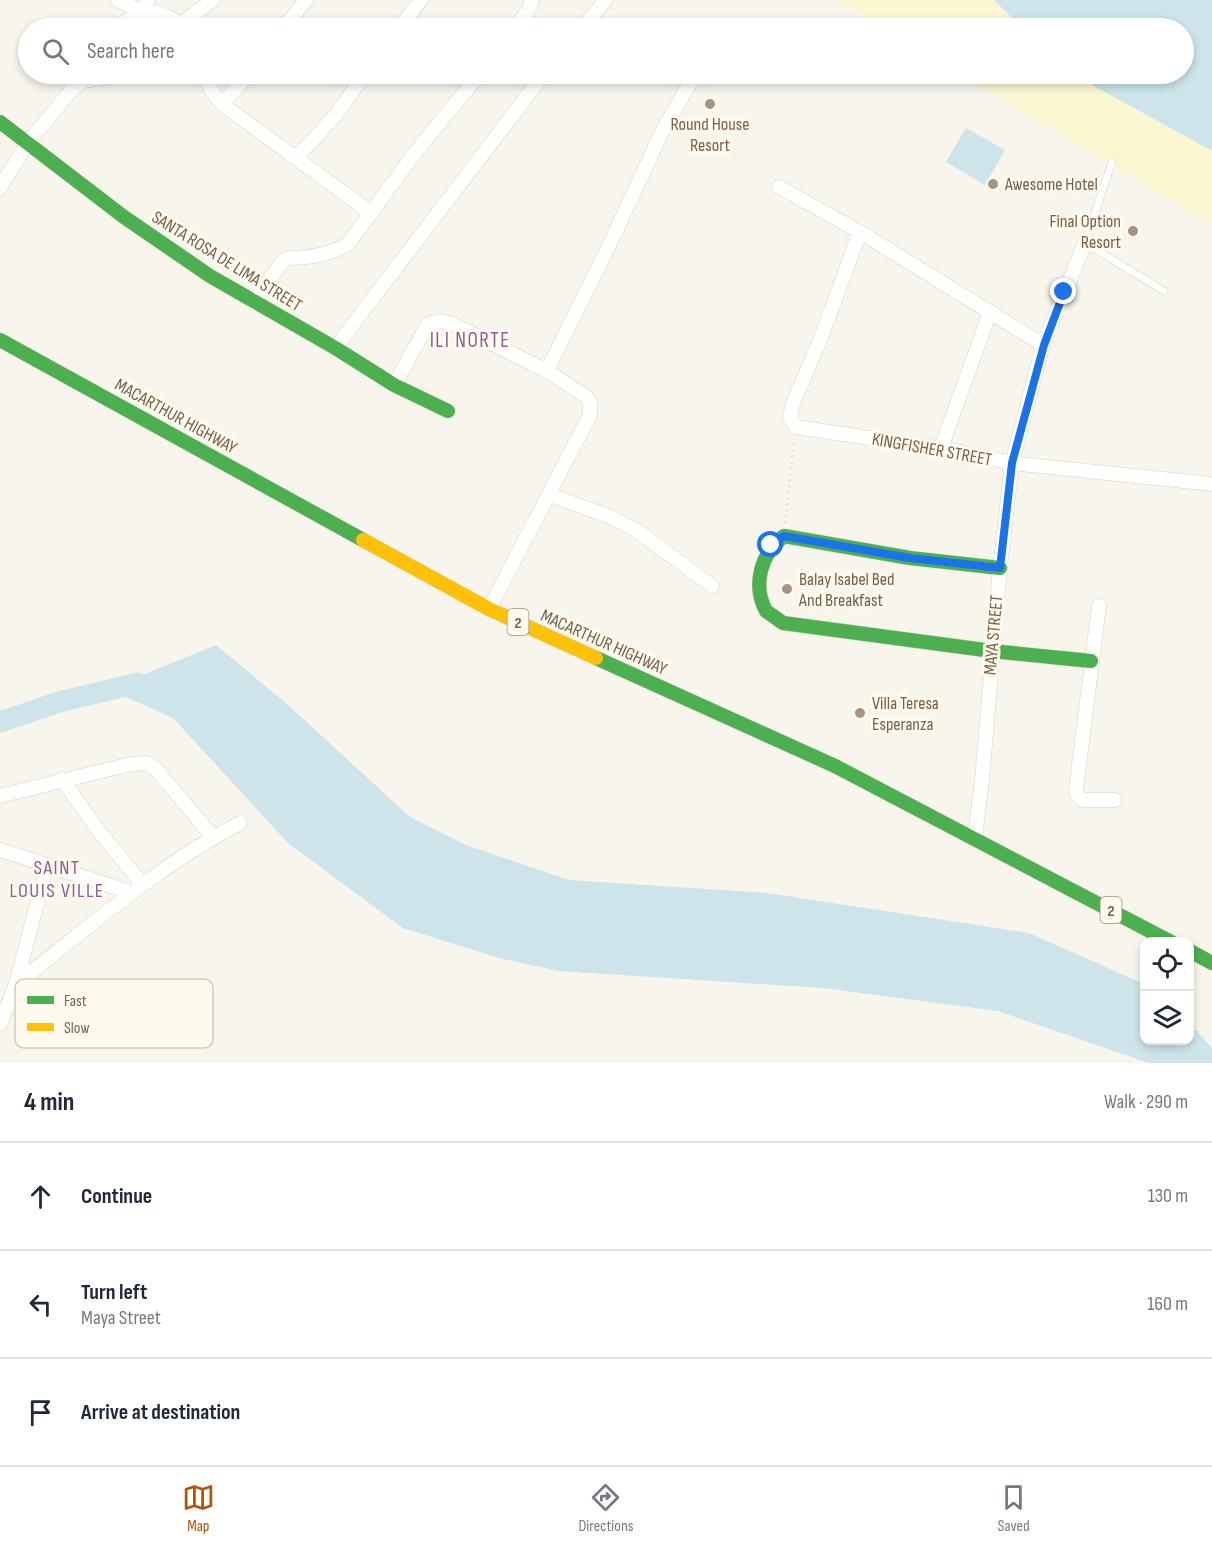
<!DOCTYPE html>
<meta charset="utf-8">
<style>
body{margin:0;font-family:"Sofia Sans Condensed",sans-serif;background:#f6f6f7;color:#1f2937}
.controls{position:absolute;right:18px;bottom:18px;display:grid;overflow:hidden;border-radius:12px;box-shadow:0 3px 9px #0003}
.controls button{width:54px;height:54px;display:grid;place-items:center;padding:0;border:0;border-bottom:2px solid #e0e1e3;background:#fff;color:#1f2937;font:30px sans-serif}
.stop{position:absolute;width:18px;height:18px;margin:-14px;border:4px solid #1a73e8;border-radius:50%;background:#fff}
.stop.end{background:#1a73e8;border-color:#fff;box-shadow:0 2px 6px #0008}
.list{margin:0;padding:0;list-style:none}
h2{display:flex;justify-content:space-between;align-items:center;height:78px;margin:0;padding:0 24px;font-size:26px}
h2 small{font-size:20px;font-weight:400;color:#747a83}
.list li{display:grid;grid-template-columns:39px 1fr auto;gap:18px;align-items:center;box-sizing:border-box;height:108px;padding:0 24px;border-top:2px solid #e0e1e3}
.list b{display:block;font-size:22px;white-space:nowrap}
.list p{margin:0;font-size:20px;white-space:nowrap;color:#747a83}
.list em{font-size:20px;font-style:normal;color:#747a83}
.icon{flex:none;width:33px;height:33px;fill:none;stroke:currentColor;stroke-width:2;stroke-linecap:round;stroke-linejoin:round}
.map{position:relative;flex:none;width:1212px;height:1063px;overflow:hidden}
.search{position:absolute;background:#fff;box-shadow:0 3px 9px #0003;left:18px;right:18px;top:18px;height:66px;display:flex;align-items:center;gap:15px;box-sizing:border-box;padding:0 21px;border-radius:33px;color:#747a83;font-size:22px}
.sheet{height:402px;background:#fff}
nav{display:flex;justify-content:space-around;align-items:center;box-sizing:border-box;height:84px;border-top:2px solid #e0e1e3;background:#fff;font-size:16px;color:#747a83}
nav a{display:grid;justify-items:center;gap:3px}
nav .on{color:#b45309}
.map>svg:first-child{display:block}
.sand{fill:#fcf7d3}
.water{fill:#cce4ea}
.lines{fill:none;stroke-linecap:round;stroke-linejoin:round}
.river{stroke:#cce4ea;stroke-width:21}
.lane-casing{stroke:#d7d2ca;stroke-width:8}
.street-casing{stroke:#d7d2ca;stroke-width:15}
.fast-casing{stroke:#d8d2c9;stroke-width:15}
.slow-casing{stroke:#d8d2c9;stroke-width:15}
.path{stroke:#dbd5cd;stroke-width:2;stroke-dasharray:1.5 4.5;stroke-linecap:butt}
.lane{stroke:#fefefc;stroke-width:7}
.street{stroke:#fefefc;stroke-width:14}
.fast{stroke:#4caf50;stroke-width:14}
.slow{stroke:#ffc107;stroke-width:14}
.route{stroke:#1a73e8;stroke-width:8}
.poi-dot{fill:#a59482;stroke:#fffaee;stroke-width:2}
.labels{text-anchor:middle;stroke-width:6;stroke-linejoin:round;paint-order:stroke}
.shield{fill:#fffaee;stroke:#a18e7a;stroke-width:1.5}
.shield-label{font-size:16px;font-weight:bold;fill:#796049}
.poi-label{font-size:18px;fill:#796049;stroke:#fffaee;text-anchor:start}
.street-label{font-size:18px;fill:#796049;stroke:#fffaee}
.neighbourhood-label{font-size:20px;letter-spacing:1.5px;fill:#8a6096;stroke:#fffaee}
.quarter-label{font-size:21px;letter-spacing:1.5px;fill:#8a6096;stroke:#fffaee}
.key{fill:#fffaee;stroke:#d7ccbc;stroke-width:1.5}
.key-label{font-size:16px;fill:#796049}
</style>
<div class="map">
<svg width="1212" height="1063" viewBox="0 0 1212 1063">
<rect width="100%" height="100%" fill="#f8f5ec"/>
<g class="sand">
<path d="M 837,0 L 994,0 L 1022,28 L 884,28 Z"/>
<path d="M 958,74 L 1075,74 L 1083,80 L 1212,151 L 1212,225 Z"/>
</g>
<g class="water">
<path d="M 994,0 L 1212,0 L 1212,151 L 1083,80 L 1075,74 L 1184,74 L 1184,28 L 1022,28 Z"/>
<path d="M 966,128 L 1005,150 L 985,185 L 946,162 Z"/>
<path d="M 216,645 L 288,705 L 410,817 L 466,845 L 569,880 L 767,893 L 1029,933 L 1144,984 L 1144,1040 L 1190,1040 L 1190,1024 L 1212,1048 L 1212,1063 L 1149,1063 L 998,1011 L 823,988 L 559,971 L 499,958 L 403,928 L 288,843 L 173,718 L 108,689 Z"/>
</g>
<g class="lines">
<path class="river" d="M 0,722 L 59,702 L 138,683"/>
<g class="lane-casing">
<path id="lane" d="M 1112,162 L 1085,243 L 1164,291"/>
</g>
<g class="street-casing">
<g id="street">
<path d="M 117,0 L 141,11 L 155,12 L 164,15 L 189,28"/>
<path d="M 182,23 L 213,0"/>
<path d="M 122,28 L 123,23 L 141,11 L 148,0"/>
<path d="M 284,28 L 306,0"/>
<path d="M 399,28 L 421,0"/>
<path d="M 515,28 L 529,9 L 532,0"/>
<path d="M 582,28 L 606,0"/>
<path d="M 208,74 C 207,87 213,94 222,104 L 371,213"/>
<path d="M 222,104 L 249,74"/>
<path d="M 296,158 L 335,116 L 365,74"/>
<path d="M 779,187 L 860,232 L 1043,345"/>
<path d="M 0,188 L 27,144 L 73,88 L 83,81 L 113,76 L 119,74"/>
<path d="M 860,232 L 819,343 L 793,403 L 790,418 L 796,427 L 957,451 L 1012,463 L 1212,484"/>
<path d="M 253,303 L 280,265 L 287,258 C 309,258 330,255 348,244 L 417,150 L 480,74"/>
<path d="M 337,349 L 344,336 L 544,74"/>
<path d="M 547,371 L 615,233 L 662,132 L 690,83"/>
<path d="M 394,385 L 428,324 L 440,321 L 451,323 L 547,371 L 587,397 L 590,402 L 590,415 L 489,609"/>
<path d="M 941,448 L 990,312"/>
<path d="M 550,495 L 611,517 L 639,532 L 712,586"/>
<path d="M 1099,606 L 1076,789 L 1077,795 L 1082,800 L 1115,800"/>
<path d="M 62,779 L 98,830 L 143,885"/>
<path d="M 0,796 L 131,764 L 147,763 L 155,768 L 213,837"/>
<path d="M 975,837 L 982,780 L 1000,568 L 1012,463 L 1043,345 L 1085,243"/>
<path d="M 0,850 L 133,893"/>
<path d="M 16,984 C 88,928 159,865 240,823"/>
<path d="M 0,1024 L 16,984 L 47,865"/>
</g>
</g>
<g class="fast-casing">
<g id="fast">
<path d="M 0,122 L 124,217 L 210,276 L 337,349 L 394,385 L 448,411"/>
<path d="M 0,340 L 363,540"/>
<path d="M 1000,568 L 910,558 L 784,536 C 761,553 752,585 766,611 L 783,623 L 992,651 L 1091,661"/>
<path d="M 596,658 L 835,766 L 1171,942"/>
<path d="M 1190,951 L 1212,963"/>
</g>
</g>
<g class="slow-casing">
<path id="slow" d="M 363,540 L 489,609 L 596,658"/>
</g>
<path class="path" d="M 785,523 L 794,439"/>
<use href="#lane" class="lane"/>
<use href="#street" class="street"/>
<use href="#fast" class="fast"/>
<use href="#slow" class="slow"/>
</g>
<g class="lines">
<path class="route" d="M 771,545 L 784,536 L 910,558 L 1000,568 L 1012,463 L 1044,345 L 1064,292"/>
</g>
<g class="poi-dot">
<circle cx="710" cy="104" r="6"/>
<circle cx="993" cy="184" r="6"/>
<circle cx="1133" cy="231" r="6"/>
<circle cx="787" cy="589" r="6"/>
<circle cx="860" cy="713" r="6"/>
</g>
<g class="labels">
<g class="shield">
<rect x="507.5" y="609" width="21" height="26" rx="4.5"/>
<rect x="1100.5" y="897" width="21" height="26" rx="4.5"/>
</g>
<g class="shield-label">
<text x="518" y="628">2</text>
<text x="1111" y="916">2</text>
</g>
<g class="poi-label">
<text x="710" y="130" text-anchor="middle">Round House<tspan x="710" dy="21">Resort</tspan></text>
<text x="1005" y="190">Awesome Hotel</text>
<text x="1121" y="227" text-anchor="end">Final Option<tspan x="1121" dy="21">Resort</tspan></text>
<text x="799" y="585">Balay Isabel Bed<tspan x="799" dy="21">And Breakfast</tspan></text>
<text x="872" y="709">Villa Teresa<tspan x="872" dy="21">Esperanza</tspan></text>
</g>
<g class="street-label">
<text transform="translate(227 261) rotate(32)" y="6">SANTA ROSA DE LIMA STREET</text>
<text transform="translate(176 416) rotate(29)" y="6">MACARTHUR HIGHWAY</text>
<text transform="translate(932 449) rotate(10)" y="6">KINGFISHER STREET</text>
<text transform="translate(993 635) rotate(-85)" y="6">MAYA STREET</text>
<text transform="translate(604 642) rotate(24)" y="6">MACARTHUR HIGHWAY</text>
</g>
<g class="neighbourhood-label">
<text x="57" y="874">SAINT<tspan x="57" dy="23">LOUIS VILLE</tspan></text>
</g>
<g class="quarter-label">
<text x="470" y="347">ILI NORTE</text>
</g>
</g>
<rect x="15" y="979" width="198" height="69" rx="9" class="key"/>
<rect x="27" y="996" width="27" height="8" fill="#4caf50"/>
<rect x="27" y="1023" width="27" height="8" fill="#ffc107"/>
<g class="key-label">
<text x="64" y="1006">Fast</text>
<text x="64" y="1033">Slow</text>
</g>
</svg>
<div class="controls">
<button><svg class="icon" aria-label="locate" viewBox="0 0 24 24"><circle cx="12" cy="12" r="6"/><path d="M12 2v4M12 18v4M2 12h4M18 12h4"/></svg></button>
<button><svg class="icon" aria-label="layers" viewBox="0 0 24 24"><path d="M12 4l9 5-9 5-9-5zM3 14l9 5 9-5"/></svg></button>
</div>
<div class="stop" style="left:771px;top:545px"></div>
<div class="stop end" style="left:1064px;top:292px"></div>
<div class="search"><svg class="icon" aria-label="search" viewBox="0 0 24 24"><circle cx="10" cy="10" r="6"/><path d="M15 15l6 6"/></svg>Search here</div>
</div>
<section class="sheet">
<h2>4 min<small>Walk · 290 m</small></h2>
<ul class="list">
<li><svg class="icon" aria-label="ahead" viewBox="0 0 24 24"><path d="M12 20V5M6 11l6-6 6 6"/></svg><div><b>Continue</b></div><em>130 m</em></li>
<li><svg class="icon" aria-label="left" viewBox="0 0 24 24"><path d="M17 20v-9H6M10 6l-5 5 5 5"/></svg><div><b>Turn left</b><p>Maya Street</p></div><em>160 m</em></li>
<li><svg class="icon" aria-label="arrive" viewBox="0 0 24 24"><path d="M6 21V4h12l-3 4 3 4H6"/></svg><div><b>Arrive at destination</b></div></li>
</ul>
</section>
<nav>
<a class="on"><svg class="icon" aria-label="map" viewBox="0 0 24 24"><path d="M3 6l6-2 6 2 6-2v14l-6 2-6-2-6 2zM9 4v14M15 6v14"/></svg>Map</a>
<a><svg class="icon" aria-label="directions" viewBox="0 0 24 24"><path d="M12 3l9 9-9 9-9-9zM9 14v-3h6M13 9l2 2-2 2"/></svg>Directions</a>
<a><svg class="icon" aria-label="saved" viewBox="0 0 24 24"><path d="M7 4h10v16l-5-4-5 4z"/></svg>Saved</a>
</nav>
